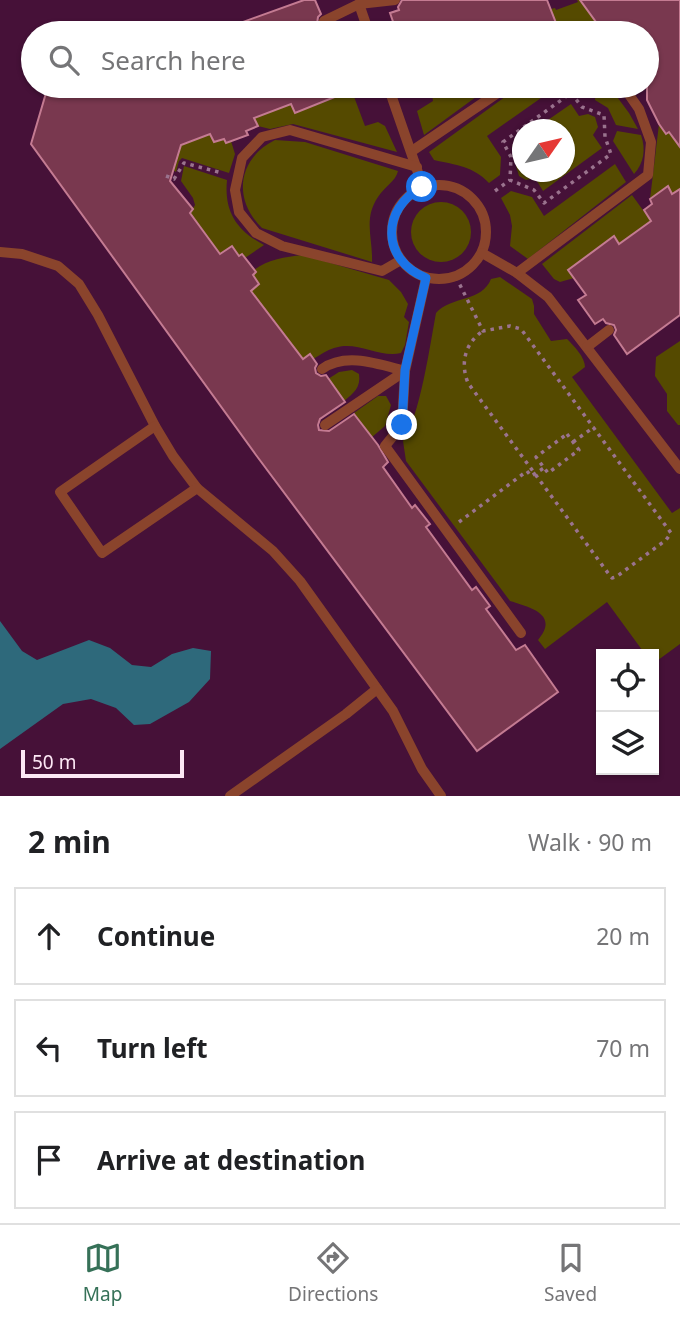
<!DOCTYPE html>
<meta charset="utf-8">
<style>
body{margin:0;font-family:"Noto Sans",sans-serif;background:#f6f6f6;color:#202124}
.controls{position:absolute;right:21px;bottom:21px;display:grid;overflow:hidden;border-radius:0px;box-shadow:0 2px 5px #0004}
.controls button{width:63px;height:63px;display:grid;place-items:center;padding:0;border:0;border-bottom:2px solid #e0e0e0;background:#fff;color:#202124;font:35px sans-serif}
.compass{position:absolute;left:512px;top:119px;width:63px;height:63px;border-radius:50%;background:#fff;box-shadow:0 2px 5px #0004;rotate:56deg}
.scale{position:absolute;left:21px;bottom:18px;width:163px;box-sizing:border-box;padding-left:7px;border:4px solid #fde8f5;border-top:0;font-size:19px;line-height:24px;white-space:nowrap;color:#fde8f5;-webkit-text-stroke:5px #461138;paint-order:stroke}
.stop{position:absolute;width:21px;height:21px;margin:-16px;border:5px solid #1a73e8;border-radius:50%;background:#fff}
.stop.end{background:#1a73e8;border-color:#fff;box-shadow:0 2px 7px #0008}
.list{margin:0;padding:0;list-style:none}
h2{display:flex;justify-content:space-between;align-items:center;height:91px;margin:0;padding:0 28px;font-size:30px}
h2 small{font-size:23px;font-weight:400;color:#757577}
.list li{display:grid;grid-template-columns:46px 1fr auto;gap:21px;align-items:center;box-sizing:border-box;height:98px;margin:0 14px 14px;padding:0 14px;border:2px solid #e0e0e0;border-radius:0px}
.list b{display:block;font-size:26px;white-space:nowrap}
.list em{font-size:23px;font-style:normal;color:#757577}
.icon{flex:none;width:38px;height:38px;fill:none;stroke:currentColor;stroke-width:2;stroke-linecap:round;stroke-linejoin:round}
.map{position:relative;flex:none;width:680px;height:796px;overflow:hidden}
.search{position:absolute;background:#fff;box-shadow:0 2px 5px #0004;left:21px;right:21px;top:21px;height:77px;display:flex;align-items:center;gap:18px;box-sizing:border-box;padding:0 24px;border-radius:38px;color:#757577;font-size:26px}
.sheet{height:427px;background:#fff}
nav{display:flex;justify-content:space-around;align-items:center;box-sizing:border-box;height:98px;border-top:2px solid #e0e0e0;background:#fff;font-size:19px;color:#757577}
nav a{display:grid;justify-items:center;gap:4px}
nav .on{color:#367158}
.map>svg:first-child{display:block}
.green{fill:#554a00}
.water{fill:#2e697b}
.building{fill:#79384f;stroke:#c47b92;stroke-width:2}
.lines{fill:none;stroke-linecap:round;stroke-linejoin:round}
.path{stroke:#9a738e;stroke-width:3.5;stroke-dasharray:3.5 5;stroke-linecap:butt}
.lane{stroke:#8a442c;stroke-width:10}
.route{stroke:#1a73e8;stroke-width:9}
</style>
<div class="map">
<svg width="680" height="796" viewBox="0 0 680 796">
<rect width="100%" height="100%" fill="#461138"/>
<g class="green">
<path d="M 577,0 L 585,0 L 591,14 L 604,33 L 543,33 L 545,28 L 556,23 L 551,9 L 555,8 L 556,10 L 578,2 Z"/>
<path d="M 346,86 L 350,86 L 365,126 L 378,122 L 385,126 L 397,152 L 293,124 L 270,129 L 258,126 L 254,118 L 291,104 L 295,113 L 348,93 Z"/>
<path d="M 433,86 L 491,86 L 424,135 L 417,111 L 433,101 L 431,87 Z"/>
<path d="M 520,86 L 558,86 L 487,136 L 501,157 L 500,175 L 489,183 C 473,166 456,165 434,160 L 429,152 Z"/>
<path d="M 597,86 L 609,86 L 629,113 L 638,129 L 616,125 L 608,108 L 595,100 Z"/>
<path d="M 571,104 L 579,116 L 588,114 L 595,117 L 598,127 L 593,135 L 602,148 L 543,191 L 535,178 L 526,180 L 519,176 L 516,166 L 521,158 L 512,146 L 522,138 L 522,172 L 564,172 L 564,130 L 535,129 Z"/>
<path d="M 659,124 L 666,133 L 669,132 L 680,140 L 680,189 L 672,194 L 668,186 L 650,199 Z"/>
<path d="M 617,131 L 641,135 C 646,149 644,163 634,174 L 613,141 Z"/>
<path d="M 210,134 L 214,142 L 224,139 L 226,143 L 231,141 L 235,154 L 229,173 L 182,158 L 179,161 L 176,172 L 173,170 L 177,146 Z"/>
<path d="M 275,140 L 305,142 L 398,171 C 396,181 384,187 378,197 C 363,219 373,238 372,262 L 262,228 C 232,199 238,158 275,140 Z"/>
<path d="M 615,164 L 626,182 L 528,259 L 510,246 L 512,226 L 510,215 L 501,198 L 511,191 L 532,197 L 544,216 Z"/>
<path d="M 184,166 L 227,180 C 224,211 236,230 264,245 L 245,258 L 242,254 L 239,256 L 220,254 L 190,213 L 195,205 L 193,198 L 181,181 Z"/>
<path d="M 632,195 L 653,224 L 646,224 L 619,244 L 568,270 L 574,278 L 560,282 L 554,279 L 542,264 Z"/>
<circle cx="441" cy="232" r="30"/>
<path d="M 303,255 L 389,280 L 401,292 L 408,304 L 404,317 L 409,322 L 405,345 L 401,353 C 378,358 357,340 334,348 C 327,350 320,355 313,359 L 310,354 L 300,361 L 296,350 L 283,332 L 279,334 C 271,318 263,304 249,293 L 259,284 L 253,275 L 256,273 L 254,270 C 269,259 284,257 303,255 Z"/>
<path d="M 500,277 L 532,299 L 534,306 L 534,314 L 551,341 L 567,339 C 574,346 585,357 585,367 L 572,377 L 672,513 L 680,508 L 680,644 L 654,663 L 654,654 L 645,654 L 607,602 L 545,649 L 538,640 C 560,614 529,607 510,601 L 406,461 L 403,441 C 420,416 430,345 436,313 C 451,296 482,302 491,279 Z"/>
<path d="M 680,341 L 680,425 L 678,425 L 667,411 L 667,394 L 655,376 L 656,357 Z"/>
<path d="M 352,370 L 359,374 C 361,387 354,393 344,401 L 328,379 L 339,372 Z"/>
<path d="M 378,396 L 386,396 L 391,405 L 385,426 L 372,437 L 354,413 Z"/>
</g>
<path class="water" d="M 0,621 L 22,651 L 37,660 L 89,640 L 110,648 L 132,665 L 151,667 L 172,654 L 193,648 L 211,651 L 210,679 L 189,702 L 150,724 L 134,725 L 116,708 L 91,699 L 63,704 L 0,749 Z"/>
<g class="building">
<path d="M 304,0 L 315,0 L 321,14 L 318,17 L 317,24 L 320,27 L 325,28 L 327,33 L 219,33 L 218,31 Z"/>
<path d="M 402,0 L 547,0 L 556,23 L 545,28 L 542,33 L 509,33 L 507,27 L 489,33 L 397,33 L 390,13 L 399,10 L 398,7 Z"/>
<path d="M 580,0 L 680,0 L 680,147 L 669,132 L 666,134 L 659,124 L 647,100 L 647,33 L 604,33 Z"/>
<path d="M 66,86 L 362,86 L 295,113 L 291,104 L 254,118 L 258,126 L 246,131 L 248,135 L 226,143 L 224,139 L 214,142 L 210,134 L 181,145 L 170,181 L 193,209 L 190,213 L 220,254 L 232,246 L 239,256 L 242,254 L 256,272 L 253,275 L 259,284 L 251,291 L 303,359 L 310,354 L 317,364 L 315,368 L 316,373 L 321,376 L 326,375 L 345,402 L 320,419 L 318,425 L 319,430 L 329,431 L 354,414 L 378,445 L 388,462 L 383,467 L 412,508 L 415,505 L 430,524 L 426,527 L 472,590 L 476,587 L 490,606 L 486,609 L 516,650 L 525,645 L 558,692 L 477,751 L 256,455 L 31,144 L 46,93 Z"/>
<path d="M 668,186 L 672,194 L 680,189 L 680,315 L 627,354 L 614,335 L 616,330 L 614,325 L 606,323 L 603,319 L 595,324 L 578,300 L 586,295 L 568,270 L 614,236 L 619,244 L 651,221 L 644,210 L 652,204 L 650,199 Z"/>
</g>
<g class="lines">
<g class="path">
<path d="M 571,93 L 582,107 L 604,115 L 605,137 L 611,154 L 544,203 L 534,190 L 510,180 L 511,157 L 503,142 Z"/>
<path d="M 166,176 L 174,179 L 184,163 L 222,173"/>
<path d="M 495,191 L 510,180"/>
<path d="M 456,277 L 483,331 L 510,326 L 521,329 L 671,533 L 666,540 L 616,577 L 612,578 L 608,573 L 468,383 C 460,363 465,343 483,331"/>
<path d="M 567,434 L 579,450 L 548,473 L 536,457 Z"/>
<path d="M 573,442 L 594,427"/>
<path d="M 459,522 L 527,471 L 531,476 L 544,468"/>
</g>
<g class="lane">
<path d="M 359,4 L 369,33"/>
<path d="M 324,21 L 359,4 L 395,0"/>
<path d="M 388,86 L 423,187"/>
<path d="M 412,151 L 508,86"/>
<circle cx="439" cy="232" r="47"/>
<path d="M 0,252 L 22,254 L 58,266 L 79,284 L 98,315 L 155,426 L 173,456 L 197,488 L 273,551 L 300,581 L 393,711 L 422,769 L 441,796"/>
<path d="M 482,253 L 517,273 L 548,297 L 680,469"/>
<path d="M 401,260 L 382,271 L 282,246 L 256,233 L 239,212 L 235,190 L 242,158 L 262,137 L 290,130 L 417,167"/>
<path d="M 517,273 L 648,175 L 651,142 L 639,109 L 623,86"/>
<path d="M 426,278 L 405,371 L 402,425 L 385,446 L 521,633"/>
<path d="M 587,347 L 609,330"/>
<path d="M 322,369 C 346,352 378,364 405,371"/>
<path d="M 325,425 L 405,371"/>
<path d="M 155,426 L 60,492 L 102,553 L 197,488"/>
<path d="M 230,796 L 346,714 L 377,689"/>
</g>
</g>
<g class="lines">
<path class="route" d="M 402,425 L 405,370 L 426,278 C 381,260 381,209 422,187"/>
</g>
</svg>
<div class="controls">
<button><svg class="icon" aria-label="locate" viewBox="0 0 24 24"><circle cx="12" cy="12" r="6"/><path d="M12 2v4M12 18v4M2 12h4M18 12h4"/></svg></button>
<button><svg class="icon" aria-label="layers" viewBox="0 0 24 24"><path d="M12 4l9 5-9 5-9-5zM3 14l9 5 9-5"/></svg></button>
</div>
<svg class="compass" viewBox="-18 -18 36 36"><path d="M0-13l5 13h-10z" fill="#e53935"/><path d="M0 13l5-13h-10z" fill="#757577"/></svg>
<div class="scale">50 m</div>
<div class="stop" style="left:422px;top:187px"></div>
<div class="stop end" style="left:402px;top:425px"></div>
<div class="search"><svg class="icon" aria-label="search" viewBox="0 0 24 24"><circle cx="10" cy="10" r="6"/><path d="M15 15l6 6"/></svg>Search here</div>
</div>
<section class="sheet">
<h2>2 min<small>Walk · 90 m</small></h2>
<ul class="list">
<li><svg class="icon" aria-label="ahead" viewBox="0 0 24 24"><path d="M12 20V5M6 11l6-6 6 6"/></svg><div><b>Continue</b></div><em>20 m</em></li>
<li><svg class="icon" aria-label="left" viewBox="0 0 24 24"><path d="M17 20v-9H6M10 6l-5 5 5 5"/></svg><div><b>Turn left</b></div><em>70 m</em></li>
<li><svg class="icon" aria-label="arrive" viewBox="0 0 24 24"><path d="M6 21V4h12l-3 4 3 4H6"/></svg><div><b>Arrive at destination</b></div></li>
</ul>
</section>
<nav>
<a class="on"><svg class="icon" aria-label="map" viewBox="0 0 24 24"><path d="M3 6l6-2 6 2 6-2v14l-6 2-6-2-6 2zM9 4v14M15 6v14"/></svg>Map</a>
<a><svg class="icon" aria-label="directions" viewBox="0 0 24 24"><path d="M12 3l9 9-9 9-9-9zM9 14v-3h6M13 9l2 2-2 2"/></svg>Directions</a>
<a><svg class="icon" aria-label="saved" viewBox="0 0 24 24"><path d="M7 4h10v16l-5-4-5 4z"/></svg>Saved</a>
</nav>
